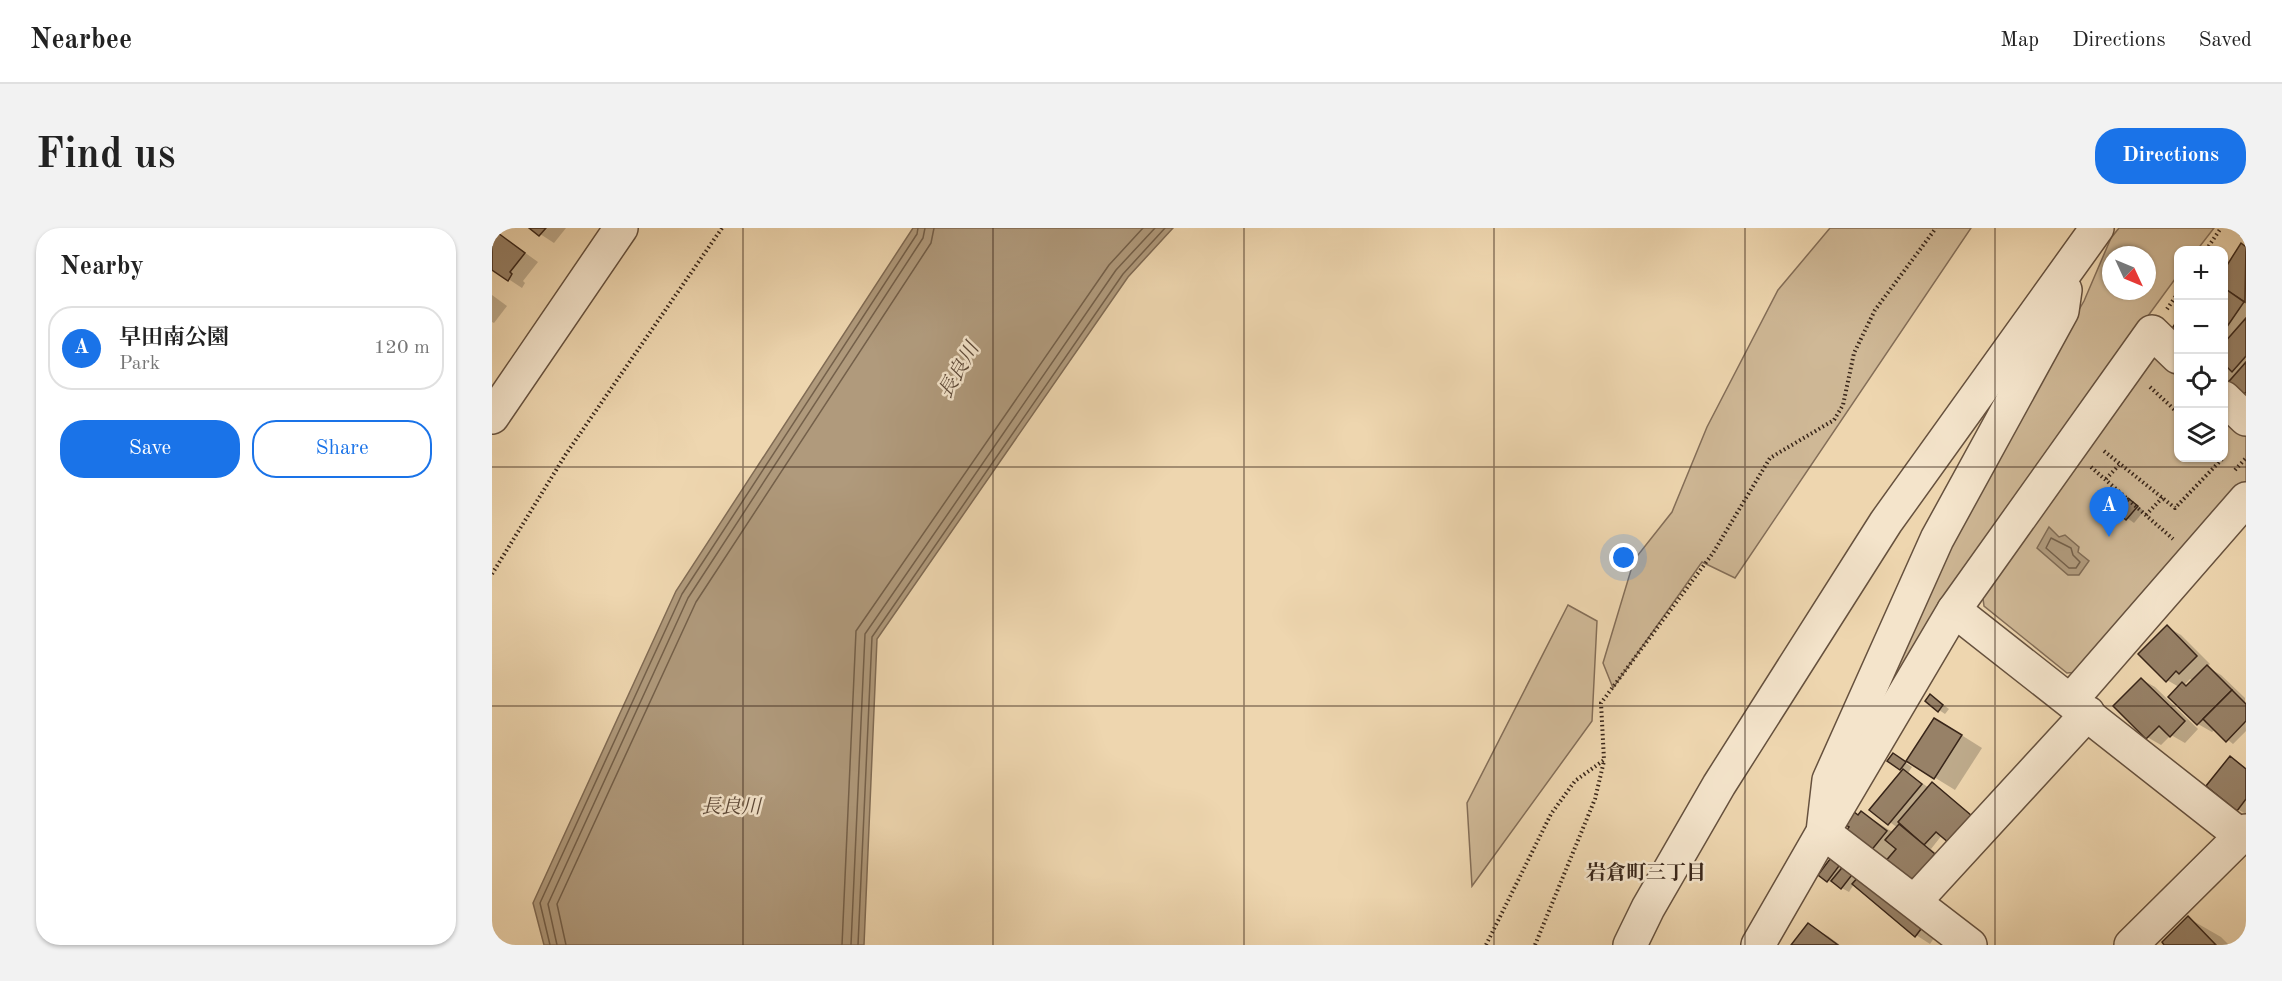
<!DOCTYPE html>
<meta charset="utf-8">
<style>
body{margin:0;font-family:"Old Standard TT","Noto Serif JP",serif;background:#f2f2f2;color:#222}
.controls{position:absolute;right:18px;top:18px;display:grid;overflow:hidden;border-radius:12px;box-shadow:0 2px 4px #0004}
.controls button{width:54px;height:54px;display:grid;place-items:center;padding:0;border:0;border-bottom:2px solid #e0e0e0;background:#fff;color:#222;font:30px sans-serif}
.compass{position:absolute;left:1610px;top:18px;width:54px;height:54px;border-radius:50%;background:#fff;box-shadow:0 2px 4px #0004;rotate:134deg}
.you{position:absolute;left:1132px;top:330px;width:21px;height:21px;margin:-15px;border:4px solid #fff;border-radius:50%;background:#1a73e8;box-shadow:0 0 0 9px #1a73e833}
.badge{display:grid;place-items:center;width:39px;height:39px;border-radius:50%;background:#1a73e8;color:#fff;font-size:20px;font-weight:700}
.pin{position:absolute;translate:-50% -50px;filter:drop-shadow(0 2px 3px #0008)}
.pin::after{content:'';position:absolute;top:32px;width:21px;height:18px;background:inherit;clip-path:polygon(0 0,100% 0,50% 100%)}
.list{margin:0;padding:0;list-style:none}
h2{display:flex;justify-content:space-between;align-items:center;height:78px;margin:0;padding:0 24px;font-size:26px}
h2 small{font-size:20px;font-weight:400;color:#767676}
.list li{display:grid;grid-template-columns:39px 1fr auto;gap:18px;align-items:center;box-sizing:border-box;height:84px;margin:0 12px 12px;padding:0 12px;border:2px solid #e0e0e0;border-radius:24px}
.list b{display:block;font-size:22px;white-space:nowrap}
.list p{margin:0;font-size:20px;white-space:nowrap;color:#767676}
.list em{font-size:20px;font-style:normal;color:#767676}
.actions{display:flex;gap:12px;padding:18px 24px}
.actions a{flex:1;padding:14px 0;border:2px solid #1a73e8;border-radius:24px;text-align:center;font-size:21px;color:#1a73e8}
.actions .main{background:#1a73e8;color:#fff}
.icon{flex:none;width:33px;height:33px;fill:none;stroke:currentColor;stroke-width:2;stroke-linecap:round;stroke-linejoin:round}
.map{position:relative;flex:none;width:1754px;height:717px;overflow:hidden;border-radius:24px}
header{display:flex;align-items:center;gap:36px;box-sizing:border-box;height:84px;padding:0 30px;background:#fff;border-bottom:2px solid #e0e0e0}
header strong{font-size:28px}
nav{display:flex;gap:33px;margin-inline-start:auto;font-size:21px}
.intro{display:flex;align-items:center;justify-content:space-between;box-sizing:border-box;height:144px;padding:0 36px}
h1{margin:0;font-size:42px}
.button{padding:15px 27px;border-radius:24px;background:#1a73e8;color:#fff;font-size:21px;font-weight:700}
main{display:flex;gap:36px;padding:0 36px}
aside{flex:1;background:#fff;border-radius:24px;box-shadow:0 2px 4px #0004}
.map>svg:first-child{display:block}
.green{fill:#cfb896;stroke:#846e58;stroke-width:1.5;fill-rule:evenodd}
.water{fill:#b09a7c;stroke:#806b54;stroke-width:1.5}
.shadow{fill:#0003;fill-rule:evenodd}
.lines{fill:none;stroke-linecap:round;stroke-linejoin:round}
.shore{stroke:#74604a;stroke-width:1.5}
.building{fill:#978167;stroke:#382519;stroke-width:1.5}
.minor-casing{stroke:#66513e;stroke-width:36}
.path{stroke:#382519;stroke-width:4;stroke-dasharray:1.5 3;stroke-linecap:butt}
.minor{stroke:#f4e4cb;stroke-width:33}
.grid{fill:none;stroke:#382519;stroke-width:1.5;stroke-opacity:0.55}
.labels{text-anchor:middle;stroke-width:5;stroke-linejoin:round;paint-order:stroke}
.water-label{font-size:20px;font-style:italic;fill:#5c4837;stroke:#f4e4cb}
.neighbourhood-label{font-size:20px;font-weight:bold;fill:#382519;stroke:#f4e4cb}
</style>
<header>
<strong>Nearbee</strong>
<nav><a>Map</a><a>Directions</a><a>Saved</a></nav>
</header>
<div class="intro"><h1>Find us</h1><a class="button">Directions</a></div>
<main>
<aside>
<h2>Nearby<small></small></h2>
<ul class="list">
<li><span class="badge">A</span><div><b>早田南公園</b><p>Park</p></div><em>120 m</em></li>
</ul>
<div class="actions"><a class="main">Save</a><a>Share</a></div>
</aside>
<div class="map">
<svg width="1754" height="717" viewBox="0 0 1754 717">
<rect width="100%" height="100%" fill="#eed6af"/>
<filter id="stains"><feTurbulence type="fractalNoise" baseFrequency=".00333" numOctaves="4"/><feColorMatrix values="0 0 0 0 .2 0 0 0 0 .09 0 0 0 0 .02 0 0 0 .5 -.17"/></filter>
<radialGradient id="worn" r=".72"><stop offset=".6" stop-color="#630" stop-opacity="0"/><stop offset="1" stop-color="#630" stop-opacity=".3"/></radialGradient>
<g class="green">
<path d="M 1338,0 L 1479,0 L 1243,350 L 1210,334 L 1121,460 L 1111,435 L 1142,332 L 1180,284 L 1215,199 L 1286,62 Z"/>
<path d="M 1627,0 L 1722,0 L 1705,22 L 1686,22 L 1686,47 L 1504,295 L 1389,472 L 1464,295 L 1592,73 L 1619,10 ZM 1619,27 L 1655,27 L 1655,63 L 1619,63 Z"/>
<path d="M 1665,129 L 1686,148 L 1686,230 L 1732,230 L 1732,189 L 1754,209 L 1754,255 L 1588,444 L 1575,445 L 1492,378 L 1490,363 L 1654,130 Z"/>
<path d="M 1076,377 L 1105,393 L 1100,493 L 980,658 L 975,575 Z"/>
</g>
<g class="water">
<path d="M 421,0 L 681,0 L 636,49 L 385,411 L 372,717 L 52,717 L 41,675 L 184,363 Z"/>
<path d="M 1557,299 L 1567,309 L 1573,307 L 1587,319 L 1586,324 L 1597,333 L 1587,347 L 1576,347 L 1545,320 Z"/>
</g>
<g class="shadow">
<path d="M 39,0 L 74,0 L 62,15 Z"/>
<path d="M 1743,0 L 1754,0 L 1754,9 L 1742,1 Z"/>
<path d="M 0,1 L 46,34 L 31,53 L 33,55 L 30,60 L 0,40 Z"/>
<path d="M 1750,17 L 1754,20 L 1754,175 L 1732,152 L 1732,44 Z"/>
<path d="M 0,67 L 15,78 L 2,95 L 0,94 Z"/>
<path d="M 1643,276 L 1652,283 L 1642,295 L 1627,284 Z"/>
<path d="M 1675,399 L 1689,407 L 1718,436 L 1715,439 L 1729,447 L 1753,470 L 1754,503 L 1741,516 L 1723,501 L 1720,504 L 1706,496 L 1687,459 L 1675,452 ZM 1698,451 L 1702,453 L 1696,459 L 1692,457 Z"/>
<path d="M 1649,451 L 1663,459 L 1706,501 L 1693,515 L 1679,507 L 1669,517 L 1655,509 Z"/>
<path d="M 1439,468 L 1457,481 L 1453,486 L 1447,482 Z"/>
<path d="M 1463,503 L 1490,520 L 1463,562 L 1416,533 Z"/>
<path d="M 1739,530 L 1754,540 L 1754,586 L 1745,581 Z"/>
<path d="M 1408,531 L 1420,539 L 1416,545 L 1437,560 L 1440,556 L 1447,560 L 1486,592 L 1450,607 L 1439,621 L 1456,635 L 1432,662 L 1396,632 L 1379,622 L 1367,588 L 1369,584 L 1402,605 L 1406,600 L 1380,581 L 1412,543 L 1397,533 Z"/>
<path d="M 1341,629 L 1442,710 L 1438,716 L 1424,707 L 1362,656 L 1357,664 L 1335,652 Z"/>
<path d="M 1696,690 L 1729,709 L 1737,717 L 1674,717 Z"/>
<path d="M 1316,697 L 1336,708 L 1348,717 L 1301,717 Z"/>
</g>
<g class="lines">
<g class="shore">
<path d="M 1559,310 L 1579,320 L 1581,327 L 1588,334 L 1584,340 L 1577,340 L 1554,320 Z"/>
<path d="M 58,717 L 48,675 L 190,366 L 425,6 L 426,0"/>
<path d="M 65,717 L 56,676 L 196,370 L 431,10 L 433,0"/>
<path d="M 74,717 L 65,676 L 204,374 L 439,15 L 442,0"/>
<path d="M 350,717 L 364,403 L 617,37 L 651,0"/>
<path d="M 359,717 L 373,406 L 624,42 L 663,0"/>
<path d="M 366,717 L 380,409 L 631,46 L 673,0"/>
</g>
</g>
<g class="building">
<path d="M 0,0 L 6,5 L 0,14 Z"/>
<path d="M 37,0 L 54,0 L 47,8 Z"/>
<path d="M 1741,0 L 1754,0 L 1748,7 Z"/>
<path d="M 6,5 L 33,25 L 18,44 L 20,46 L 16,53 L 0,42 L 0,14 Z"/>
<path d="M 1749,15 L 1754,19 L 1753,74 L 1732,60 L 1732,42 Z"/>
<path d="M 1732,60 L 1752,74 L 1732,103 Z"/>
<path d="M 1754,90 L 1754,128 L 1740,144 L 1732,136 L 1732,115 Z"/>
<path d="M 1686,91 L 1686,107 L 1679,102 Z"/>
<path d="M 1754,134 L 1754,164 L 1747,172 L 1732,159 Z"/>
<path d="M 1636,270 L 1646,278 L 1634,292 L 1625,284 Z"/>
<path d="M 1675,397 L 1705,428 L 1687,446 L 1684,443 L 1674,454 L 1646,426 Z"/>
<path d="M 1715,437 L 1740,462 L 1705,497 L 1676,469 L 1690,454 L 1694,458 Z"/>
<path d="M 1649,450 L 1693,493 L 1678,509 L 1667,498 L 1654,511 L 1621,478 Z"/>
<path d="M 1740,462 L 1754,476 L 1754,493 L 1734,514 L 1711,491 Z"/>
<path d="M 1438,466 L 1451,477 L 1446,484 L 1433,473 Z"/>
<path d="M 1442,490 L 1470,507 L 1442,551 L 1414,533 Z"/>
<path d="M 1401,525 L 1414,534 L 1408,542 L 1395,533 Z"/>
<path d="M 1738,528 L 1754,541 L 1754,571 L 1745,583 L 1714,558 Z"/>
<path d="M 1411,541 L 1430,556 L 1396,597 L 1377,582 Z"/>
<path d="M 1440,554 L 1480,588 L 1457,615 L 1444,604 L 1432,617 L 1406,594 Z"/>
<path d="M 1361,583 L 1366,587 L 1369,583 L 1395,603 L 1378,624 L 1353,604 L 1357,599 L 1351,595 Z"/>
<path d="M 1407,596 L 1443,626 L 1418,655 L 1392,635 L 1404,621 L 1393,612 Z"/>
<path d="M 1341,627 L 1350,634 L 1335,654 L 1326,647 Z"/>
<path d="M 1353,636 L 1363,643 L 1349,661 L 1339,653 Z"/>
<path d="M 1367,648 L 1429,701 L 1423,709 L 1360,656 Z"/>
<path d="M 1696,688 L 1724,717 L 1672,717 L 1670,714 Z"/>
<path d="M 1316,695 L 1346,717 L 1299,717 Z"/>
</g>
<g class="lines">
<g class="minor-casing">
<g id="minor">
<path d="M 1732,170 L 1754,191"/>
<path d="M 0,189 L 129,0"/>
<path d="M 1462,382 L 1748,607"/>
<path d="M 1579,472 L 1754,271"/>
<path d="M 1423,673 L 1596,485"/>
<path d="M 1138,717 L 1156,680 L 1227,557 L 1394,294 L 1605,0"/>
<path d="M 1266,717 L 1331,604 L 1337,552 L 1445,311 L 1570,83 L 1573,62"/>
<path d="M 1478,717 L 1331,604 L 1462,382 L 1660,104 L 1686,129"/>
<path d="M 1639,717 L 1754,603"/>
</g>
</g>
<g class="path">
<path d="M 1714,22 L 1729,0"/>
<path d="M 1675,81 L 1686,65"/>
<path d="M 1658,159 L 1686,185"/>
<path d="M 1612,223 L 1683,280 L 1731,230"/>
<path d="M 1599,239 L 1681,311"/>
<path d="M 1743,242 L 1754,230"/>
<path d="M 1614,251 L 1627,237"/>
<path d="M 1604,283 L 1625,261"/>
<path d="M 1654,287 L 1671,269"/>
<path d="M 0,346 L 74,226 L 230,0"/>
<path d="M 994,717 L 1059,586 L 1083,553 L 1112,532 L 1109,475 L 1221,325 L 1278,230 L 1342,192 L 1351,177 L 1362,125 L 1383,82 L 1444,0"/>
<path d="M 1043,717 L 1103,571 L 1112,533"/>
</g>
<use href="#minor" class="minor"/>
</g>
<path class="grid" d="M 251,0 L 251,717M 501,0 L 501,717M 752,0 L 752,717M 1002,0 L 1002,717M 1253,0 L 1253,717M 1503,0 L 1503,717M 0,239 L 1754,239M 0,478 L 1754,478"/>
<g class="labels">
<g class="water-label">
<text transform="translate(466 142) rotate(-60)" y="7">長良川</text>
<text x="239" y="585">長良川</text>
</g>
<g class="neighbourhood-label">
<text x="1154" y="651">岩倉町三丁目</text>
</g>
</g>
<rect width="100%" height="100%" filter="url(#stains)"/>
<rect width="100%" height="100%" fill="url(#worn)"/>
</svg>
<div class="controls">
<button>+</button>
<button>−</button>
<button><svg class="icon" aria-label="locate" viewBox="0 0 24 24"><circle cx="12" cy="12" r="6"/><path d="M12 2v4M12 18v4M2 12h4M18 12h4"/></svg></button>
<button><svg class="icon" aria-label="layers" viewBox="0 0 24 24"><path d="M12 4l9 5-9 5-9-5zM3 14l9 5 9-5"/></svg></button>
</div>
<svg class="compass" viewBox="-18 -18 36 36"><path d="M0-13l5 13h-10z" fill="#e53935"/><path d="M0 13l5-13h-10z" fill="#767676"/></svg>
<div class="you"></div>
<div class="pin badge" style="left:1617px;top:309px">A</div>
</div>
</main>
